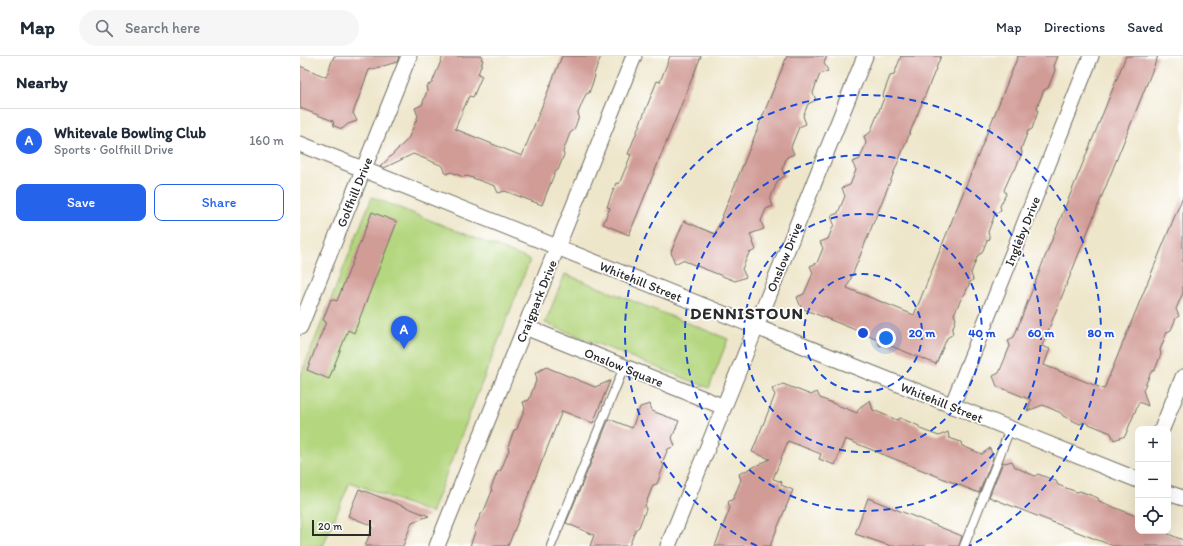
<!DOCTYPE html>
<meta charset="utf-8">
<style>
body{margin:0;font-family:Itim,sans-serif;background:#f6f6f7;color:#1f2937}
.controls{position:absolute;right:12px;bottom:12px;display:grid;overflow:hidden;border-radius:8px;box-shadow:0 4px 16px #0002}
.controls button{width:36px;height:36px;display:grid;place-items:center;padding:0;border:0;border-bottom:1px solid #e0e1e3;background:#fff;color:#1f2937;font:20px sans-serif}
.scale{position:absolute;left:12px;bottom:10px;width:59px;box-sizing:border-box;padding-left:4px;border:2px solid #2b2b2b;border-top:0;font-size:11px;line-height:14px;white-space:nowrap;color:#2b2b2b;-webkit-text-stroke:3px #fff;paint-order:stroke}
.you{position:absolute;left:586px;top:282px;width:14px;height:14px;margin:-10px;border:3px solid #fff;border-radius:50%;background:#1a73e8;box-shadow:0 0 0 6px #1a73e833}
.badge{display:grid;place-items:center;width:26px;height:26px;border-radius:50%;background:#2563eb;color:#fff;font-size:13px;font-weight:700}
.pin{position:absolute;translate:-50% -33px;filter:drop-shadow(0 1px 2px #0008)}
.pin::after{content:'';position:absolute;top:21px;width:14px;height:12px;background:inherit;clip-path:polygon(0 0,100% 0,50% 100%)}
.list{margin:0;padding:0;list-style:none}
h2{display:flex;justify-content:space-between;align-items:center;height:52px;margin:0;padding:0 16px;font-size:17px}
h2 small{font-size:13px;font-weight:400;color:#747a83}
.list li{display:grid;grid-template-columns:26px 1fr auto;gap:12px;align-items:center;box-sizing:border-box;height:64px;padding:0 16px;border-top:1px solid #e0e1e3}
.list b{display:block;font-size:15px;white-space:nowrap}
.list p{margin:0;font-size:13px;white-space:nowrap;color:#747a83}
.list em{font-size:13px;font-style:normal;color:#747a83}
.actions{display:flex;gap:8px;padding:12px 16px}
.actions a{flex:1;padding:9px 0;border:1px solid #2563eb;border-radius:8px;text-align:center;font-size:14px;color:#2563eb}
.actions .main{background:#2563eb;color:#fff}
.icon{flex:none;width:22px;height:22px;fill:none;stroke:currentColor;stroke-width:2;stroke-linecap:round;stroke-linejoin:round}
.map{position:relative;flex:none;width:883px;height:490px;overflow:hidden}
header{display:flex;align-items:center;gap:24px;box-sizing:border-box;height:56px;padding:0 20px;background:#fff;border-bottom:1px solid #e0e1e3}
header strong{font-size:19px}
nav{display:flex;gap:22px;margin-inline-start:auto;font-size:14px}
.search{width:280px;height:36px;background:#f6f6f7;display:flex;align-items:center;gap:10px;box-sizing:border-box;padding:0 14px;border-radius:22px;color:#747a83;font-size:15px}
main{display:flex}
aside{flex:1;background:#fff}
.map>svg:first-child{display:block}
.green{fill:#b4d67e;stroke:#708054}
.building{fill:#d19b96}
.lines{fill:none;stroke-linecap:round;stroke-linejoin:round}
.service-casing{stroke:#6f6c63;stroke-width:10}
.minor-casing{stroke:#6f6c63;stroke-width:17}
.service{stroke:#fff;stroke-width:8}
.minor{stroke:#fff;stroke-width:15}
.ring{fill:none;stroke:#1d4ed8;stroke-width:2;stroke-dasharray:7 5}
.labels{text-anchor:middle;stroke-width:3.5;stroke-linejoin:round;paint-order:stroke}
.street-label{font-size:13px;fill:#2b2b2b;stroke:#fff}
.district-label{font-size:17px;font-weight:bold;letter-spacing:1px;fill:#2b2b2b;stroke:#fff}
.centre{fill:#1d4ed8;stroke:#fff;stroke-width:2}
.ring-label{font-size:12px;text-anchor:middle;font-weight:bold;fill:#1d4ed8;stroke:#fff;stroke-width:3.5;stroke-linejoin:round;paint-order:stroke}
</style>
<header>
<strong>Map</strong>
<div class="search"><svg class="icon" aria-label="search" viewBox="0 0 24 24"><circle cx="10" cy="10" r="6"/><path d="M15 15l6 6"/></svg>Search here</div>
<nav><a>Map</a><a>Directions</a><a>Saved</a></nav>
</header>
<main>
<aside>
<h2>Nearby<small></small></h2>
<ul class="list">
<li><span class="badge">A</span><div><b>Whitevale Bowling Club</b><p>Sports · Golfhill Drive</p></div><em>160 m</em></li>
</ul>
<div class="actions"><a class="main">Save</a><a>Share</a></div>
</aside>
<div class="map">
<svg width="883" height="490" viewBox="0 0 883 490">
<rect width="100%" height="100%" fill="#fff"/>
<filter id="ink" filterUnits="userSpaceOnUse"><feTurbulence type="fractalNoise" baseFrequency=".025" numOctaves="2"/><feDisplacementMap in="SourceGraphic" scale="8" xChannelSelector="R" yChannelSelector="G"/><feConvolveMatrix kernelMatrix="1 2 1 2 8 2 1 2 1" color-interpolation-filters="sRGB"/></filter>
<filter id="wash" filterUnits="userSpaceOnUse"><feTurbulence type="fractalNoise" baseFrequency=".012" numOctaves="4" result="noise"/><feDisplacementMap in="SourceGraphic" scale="16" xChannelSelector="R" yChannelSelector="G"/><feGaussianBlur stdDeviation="0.9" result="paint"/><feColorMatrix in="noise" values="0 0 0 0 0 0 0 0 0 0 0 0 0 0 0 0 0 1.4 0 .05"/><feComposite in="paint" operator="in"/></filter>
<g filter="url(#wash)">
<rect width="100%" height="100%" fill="#eee6ca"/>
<g class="green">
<path d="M 72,141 L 230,204 L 131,457 L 50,426 L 23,490 L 0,490 L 0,321 Z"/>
<path d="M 265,218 L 428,283 L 409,332 L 245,267 Z"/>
</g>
<g id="blocks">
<g class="building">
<path d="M 34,0 L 99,0 L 97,6 L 69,14 L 53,57 L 57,65 L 48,68 L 42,73 L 34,70 L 33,65 L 0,52 L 0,10 L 26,21 Z"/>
<path d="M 143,0 L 183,0 L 181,3 L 183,4 L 178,18 L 182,20 L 173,41 L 169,40 L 155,73 L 222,100 L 262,0 L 301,0 L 294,18 L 295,20 L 289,37 L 286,38 L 278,57 L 279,60 L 275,71 L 273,75 L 270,77 L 263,96 L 264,99 L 258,114 L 255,116 L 242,149 L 205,135 L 198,137 L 195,130 L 167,120 L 163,121 L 151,116 L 146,118 L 143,110 L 113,98 L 84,112 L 80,111 L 108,83 L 118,60 L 115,52 L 122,49 L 127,35 L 126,30 L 132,27 Z"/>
<path d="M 370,0 L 401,0 L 329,179 L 303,168 L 310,152 L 307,151 L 316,127 L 319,128 L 331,99 L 328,98 L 357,25 L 360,26 Z"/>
<path d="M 487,0 L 527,0 L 524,7 L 528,15 L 520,18 L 516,28 L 513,37 L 516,44 L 508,48 L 503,60 L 506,68 L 499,71 L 491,91 L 494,98 L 487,101 L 482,113 L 485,120 L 478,124 L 470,143 L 473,150 L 466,153 L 461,165 L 464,173 L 450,178 L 456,194 L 449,197 L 442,213 L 446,221 L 435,225 L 382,204 L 375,208 L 371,196 L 384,165 L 415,178 Z"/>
<path d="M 601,0 L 641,0 L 547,232 L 614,259 L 718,0 L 758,0 L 754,10 L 755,14 L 750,27 L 748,32 L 744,34 L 737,51 L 738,55 L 732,73 L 728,75 L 721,93 L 722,97 L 715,114 L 712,116 L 704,134 L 706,138 L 700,150 L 701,154 L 695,158 L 688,176 L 690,183 L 687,184 L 682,197 L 678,199 L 671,217 L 673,224 L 670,226 L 665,238 L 662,241 L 654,258 L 656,263 L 652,274 L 653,278 L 647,282 L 636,308 L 586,288 L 580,290 L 578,283 L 501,252 L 497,241 L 504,238 L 513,217 L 510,210 L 517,207 L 523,192 L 520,186 L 528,183 L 534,168 L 531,160 L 538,157 L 545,140 L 542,132 L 550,129 L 556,114 L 552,106 L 560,103 L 566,87 L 564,80 L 570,77 L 584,42 L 583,39 L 590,20 L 594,19 Z"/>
<path d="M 826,0 L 858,0 L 742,290 L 750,293 L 744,309 L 804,333 L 883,140 L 883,237 L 876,253 L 879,260 L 876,262 L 871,274 L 867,276 L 860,294 L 861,298 L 855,314 L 851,316 L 843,334 L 848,350 L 839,346 L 825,380 L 814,384 L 811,377 L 784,366 L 780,368 L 763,360 L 761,357 L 743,349 L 727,355 L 731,344 L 697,330 L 693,320 L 699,317 L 710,290 L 708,284 L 714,281 L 743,206 Z"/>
<path d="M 72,156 L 97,166 L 54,277 L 48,274 L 29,323 L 7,314 L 26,266 L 23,264 L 31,243 L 37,245 Z"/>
<path d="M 246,311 L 295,331 L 310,325 L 293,367 L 262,355 L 208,490 L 170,490 L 175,476 L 174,473 L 182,456 L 184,455 L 192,435 L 191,432 L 198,415 L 201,414 L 209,394 L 208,391 L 214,374 L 217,373 L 225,352 L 223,346 L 229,344 L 237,322 L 235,317 Z"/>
<path d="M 483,328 L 511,339 L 517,336 L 520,342 L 557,357 L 559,352 L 570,344 L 573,354 L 597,364 L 600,362 L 619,370 L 620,373 L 639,380 L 648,376 L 649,382 L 661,386 L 662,390 L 682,398 L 690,392 L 693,402 L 679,437 L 545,383 L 535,409 L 519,403 L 521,398 L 488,385 L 473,423 L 482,426 L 481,429 L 493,434 L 470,490 L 415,490 L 430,452 L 428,446 L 433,443 L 441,424 L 439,418 L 470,403 L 452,396 L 475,339 L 472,333 Z"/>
<path d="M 350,348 L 352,355 L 379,365 L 372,382 L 375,390 L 368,393 L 362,407 L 364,409 L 357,428 L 353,429 L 345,450 L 346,453 L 339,471 L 336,473 L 329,490 L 290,490 L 294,479 L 266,467 L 309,363 L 332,372 L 340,351 Z"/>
<path d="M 712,405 L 715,411 L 735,420 L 738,418 L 756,425 L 758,429 L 777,436 L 780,435 L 798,442 L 799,445 L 838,461 L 838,475 L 861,475 L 883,484 L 883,490 L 813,490 L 689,441 L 703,406 L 705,407 Z"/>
<path d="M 59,433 L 129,460 L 112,466 L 103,490 L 65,490 L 73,470 L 48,460 Z"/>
<path d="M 568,442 L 662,480 L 659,490 L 591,490 L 555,478 Z"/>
</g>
</g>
</g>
<g filter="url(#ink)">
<use href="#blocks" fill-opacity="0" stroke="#6f6c63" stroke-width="1"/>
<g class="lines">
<g class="service-casing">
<g id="service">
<path d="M 251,490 L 324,311"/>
<path d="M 664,490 L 710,373"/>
</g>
</g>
<g class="minor-casing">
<g id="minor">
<path d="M 0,88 L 838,424"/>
<path d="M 0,271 L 109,0"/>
<path d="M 225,271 L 424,351"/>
<path d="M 652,350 L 791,0"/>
<path d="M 862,373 L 883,321"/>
<path d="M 868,437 L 883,442"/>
<path d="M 137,490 L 334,0"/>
<path d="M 368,490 L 565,0"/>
</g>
</g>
<use href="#service" class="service"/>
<use href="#minor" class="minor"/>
</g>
</g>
<g class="ring">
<circle cx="563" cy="277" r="59"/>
<circle cx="563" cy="277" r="119"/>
<circle cx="563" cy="277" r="178"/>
<path d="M457 490A238 238 0 1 1 669 490"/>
</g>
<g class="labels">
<g class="street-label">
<text transform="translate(54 136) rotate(-68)" y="5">Golfhill Drive</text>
<text transform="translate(722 175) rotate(-68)" y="5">Ingleby Drive</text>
<text transform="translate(484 201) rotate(-68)" y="5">Onslow Drive</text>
<text transform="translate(341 225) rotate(22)" y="5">Whitehill Street</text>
<text transform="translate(236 245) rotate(-68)" y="5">Craigpark Drive</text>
<text transform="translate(324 311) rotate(22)" y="5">Onslow Square</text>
<text transform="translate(642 346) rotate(22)" y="5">Whitehill Street</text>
</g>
<g class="district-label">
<text x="447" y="263">DENNISTOUN</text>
</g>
</g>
<circle cx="563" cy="277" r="6" class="centre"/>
<g class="ring-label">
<text x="622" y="281">20 m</text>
<text x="682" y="281">40 m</text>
<text x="741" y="281">60 m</text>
<text x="801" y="281">80 m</text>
</g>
</svg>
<div class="controls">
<button>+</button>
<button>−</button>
<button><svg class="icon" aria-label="locate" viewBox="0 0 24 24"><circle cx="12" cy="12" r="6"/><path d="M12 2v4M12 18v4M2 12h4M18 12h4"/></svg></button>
</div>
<div class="scale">20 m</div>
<div class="you"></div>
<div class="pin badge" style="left:104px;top:293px">A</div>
</div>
</main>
